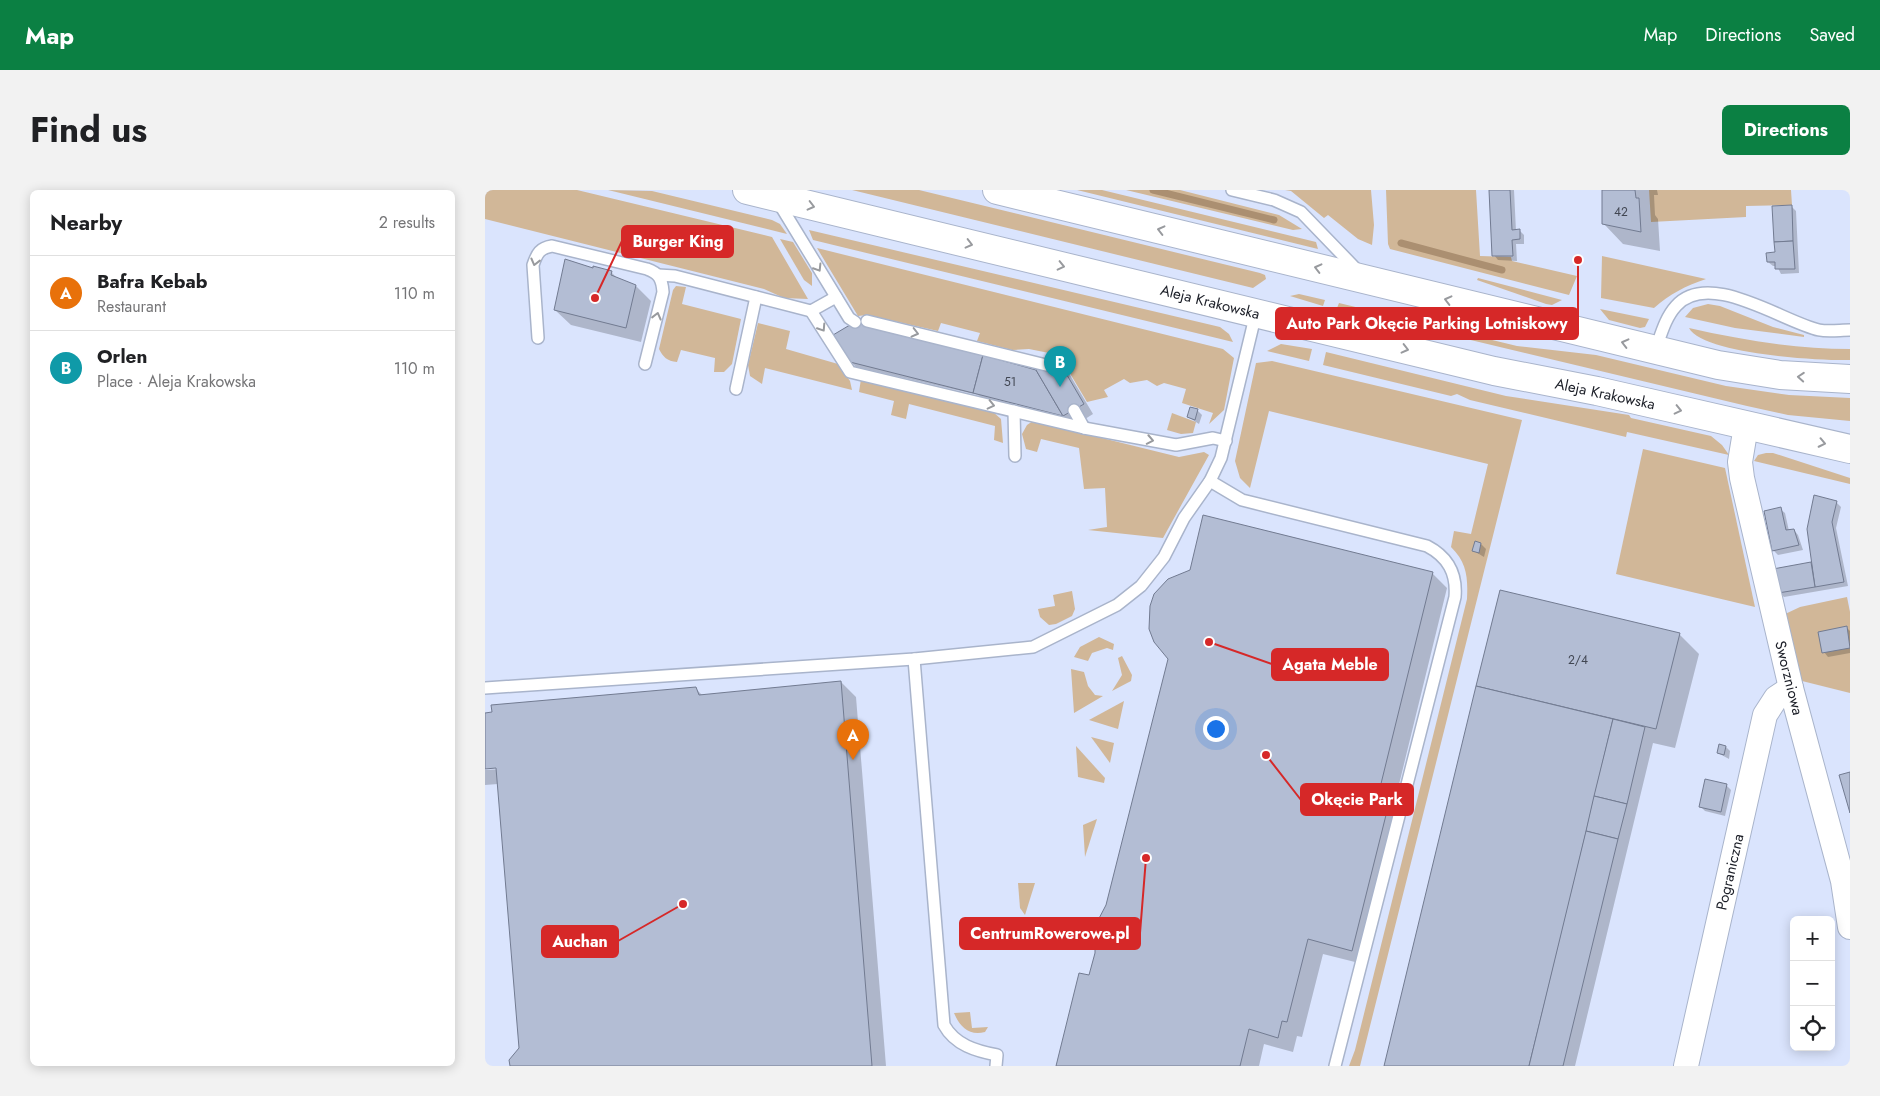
<!DOCTYPE html>
<meta charset="utf-8">
<style>
body{margin:0;font-family:Jost,sans-serif;background:#f2f2f2;color:#202124}
.controls{position:absolute;right:15px;bottom:15px;display:grid;overflow:hidden;border-radius:8px;box-shadow:0 2px 12px #0003}
.controls button{width:45px;height:45px;display:grid;place-items:center;padding:0;border:0;border-bottom:1px solid #e0e0e0;background:#fff;color:#202124;font:25px sans-serif}
.you{position:absolute;left:730px;top:538px;width:18px;height:18px;margin:-12px;border:4px solid #fff;border-radius:50%;background:#1a73e8;box-shadow:0 0 0 8px #1a73e833}
.badge{display:grid;place-items:center;width:32px;height:32px;border-radius:50%;background:#0b8043;color:#fff;font-size:16px;font-weight:700}
.pin{position:absolute;translate:-50% -41px;filter:drop-shadow(0 1px 2px #0008)}
.pin::after{content:'';position:absolute;top:26px;width:18px;height:15px;background:inherit;clip-path:polygon(0 0,100% 0,50% 100%)}
.list{margin:0;padding:0;list-style:none}
h2{display:flex;justify-content:space-between;align-items:center;height:65px;margin:0;padding:0 20px;font-size:21px}
h2 small{font-size:16px;font-weight:400;color:#757577}
.list li{display:grid;grid-template-columns:32px 1fr auto;gap:15px;align-items:center;box-sizing:border-box;height:75px;padding:0 20px;border-top:1px solid #e0e0e0}
.list b{display:block;font-size:19px;white-space:nowrap}
.list p{margin:0;font-size:16px;white-space:nowrap;color:#757577}
.list em{font-size:16px;font-style:normal;color:#757577}
.icon{flex:none;width:28px;height:28px;fill:none;stroke:currentColor;stroke-width:2;stroke-linecap:round;stroke-linejoin:round}
.map{position:relative;flex:none;width:1365px;height:876px;overflow:hidden;border-radius:8px}
header{display:flex;align-items:center;gap:30px;box-sizing:border-box;height:70px;padding:0 25px;background:#0b8043;color:#fff}
header strong{font-size:24px}
nav{display:flex;gap:28px;margin-inline-start:auto;font-size:18px}
.intro{display:flex;align-items:center;justify-content:space-between;box-sizing:border-box;height:120px;padding:0 30px}
h1{margin:0;font-size:35px}
.button{padding:12px 22px;border-radius:8px;background:#0b8043;color:#fff;font-size:18px;font-weight:700}
main{display:flex;gap:30px;padding:0 30px}
aside{flex:1;background:#fff;border-radius:8px;box-shadow:0 2px 12px #0003}
.map>svg:first-child{display:block}
.green{fill:#d1b798}
.shadow{fill:#0003}
.lines{fill:none;stroke-linecap:round;stroke-linejoin:round}
.stream{stroke:#ab8f71;stroke-width:7}
.building{fill:#b3bdd4;stroke:#727b91}
.lane-casing{stroke:#a9b4cb;stroke-width:14}
.street-casing{stroke:#a9b4cb;stroke-width:26}
.secondary-casing{stroke:#a9b4cb;stroke-width:30}
.lane{stroke:#fff;stroke-width:11}
.street{stroke:#fff;stroke-width:24}
.secondary{stroke:#fff;stroke-width:28}
.oneway{stroke:#989a9e}
.labels{text-anchor:middle;stroke-width:5;stroke-linejoin:round;paint-order:stroke}
.number-label{font-size:12px;fill:#414652}
.street-label{font-size:15px;fill:#1b1e27;stroke:#fff}
.leader{fill:none;stroke:#d62828;stroke-width:2}
.callout-dot{fill:#d62828;stroke:#fff;stroke-width:2}
.callout{fill:#d62828;stroke:#d62828;stroke-width:2}
.callout-label{font-size:16px;text-anchor:middle;font-weight:bold;fill:#fff}
</style>
<header>
<strong>Map</strong>
<nav><a>Map</a><a>Directions</a><a>Saved</a></nav>
</header>
<div class="intro"><h1>Find us</h1><a class="button">Directions</a></div>
<main>
<aside>
<h2>Nearby<small>2 results</small></h2>
<ul class="list">
<li><span class="badge" style="background:#e8710a">A</span><div><b>Bafra Kebab</b><p>Restaurant</p></div><em>110 m</em></li>
<li><span class="badge" style="background:#0f9aa8">B</span><div><b>Orlen</b><p>Place · Aleja Krakowska</p></div><em>110 m</em></li>
</ul>
</aside>
<div class="map">
<svg width="1365" height="876" viewBox="0 0 1365 876">
<rect width="100%" height="100%" fill="#dae4fd"/>
<g class="green">
<path d="M 0,0 L 92,0 L 287,47 L 323,109 L 299,108 L 279,99 L 0,29 Z"/>
<path d="M 123,0 L 167,1 L 287,30 L 295,34 L 302,44 Z"/>
<path d="M 367,0 L 434,0 L 775,83 L 780,85 L 781,89 L 768,98 Z"/>
<path d="M 592,0 L 617,0 L 831,52 L 833,59 Z"/>
<path d="M 641,0 L 695,0 L 794,25 L 817,39 L 808,40 Z"/>
<path d="M 800,0 L 886,0 L 889,35 L 887,55 L 873,49 L 843,25 L 839,28 L 806,1 Z"/>
<path d="M 901,0 L 991,0 L 995,66 L 1026,67 L 1027,71 L 1092,86 L 1084,105 L 905,59 L 903,54 Z"/>
<path d="M 1164,0 L 1306,0 L 1307,15 L 1261,16 L 1261,27 L 1166,32 Z"/>
<path d="M 324,40 L 735,137 L 744,144 L 748,152 L 328,50 Z"/>
<path d="M 295,49 L 308,52 L 327,83 L 327,96 L 319,90 Z"/>
<path d="M 332,58 L 738,159 L 749,168 L 739,220 L 724,234 L 728,223 L 697,213 L 701,199 L 679,193 L 672,196 L 662,190 L 645,193 L 639,189 L 619,200 L 623,207 L 602,212 L 574,165 L 544,159 L 527,160 L 492,151 L 495,143 L 456,133 L 453,141 L 382,125 L 373,126 Z"/>
<path d="M 1117,66 L 1221,89 C 1200,96 1185,104 1169,118 L 1116,108 Z"/>
<path d="M 993,88 L 1077,110 L 1067,115 L 1061,114 L 992,90 Z"/>
<path d="M 191,96 L 201,97 L 197,114 L 256,129 L 247,174 L 239,182 L 229,182 L 230,168 L 196,160 L 192,172 C 182,171 178,167 174,159 L 188,100 Z"/>
<path d="M 814,104 L 840,110 L 838,116 L 805,106 Z"/>
<path d="M 854,113 L 1032,156 L 1111,165 L 1241,196 L 1304,205 L 1365,208 L 1365,231 L 1303,225 L 1262,216 L 852,118 Z"/>
<path d="M 1223,114 L 1235,116 L 1288,137 L 1319,145 L 1319,147 L 1250,138 L 1200,127 L 1208,118 Z"/>
<path d="M 1115,119 L 1164,129 L 1160,137 L 1155,138 L 1124,130 Z"/>
<path d="M 273,133 L 305,141 L 301,159 L 353,174 L 365,191 L 367,200 L 280,178 L 277,194 L 265,186 L 263,175 Z"/>
<path d="M 1204,138 C 1257,150 1311,159 1365,159 L 1365,170 C 1336,171 1217,164 1204,138 Z"/>
<path d="M 796,154 L 827,159 L 824,171 L 782,161 Z"/>
<path d="M 841,162 L 1021,206 L 1144,225 L 1146,228 L 1226,246 L 1237,255 L 1244,265 L 1142,242 L 1141,247 L 985,210 L 972,204 L 966,206 L 838,175 Z"/>
<path d="M 787,171 L 1037,230 L 875,876 L 864,876 L 870,860 L 982,409 C 983,387 982,373 966,357 L 969,341 L 986,344 L 1003,274 L 784,221 L 765,298 L 755,288 L 750,271 L 771,173 Z"/>
<path d="M 376,189 L 508,222 L 516,229 L 518,253 L 509,250 L 510,236 L 424,214 L 421,229 L 406,225 L 409,211 L 374,202 Z"/>
<path d="M 687,223 L 711,232 L 708,243 L 696,244 L 682,240 Z"/>
<path d="M 548,231 L 694,267 L 719,262 L 724,265 L 678,348 L 603,340 L 622,337 L 620,298 L 599,299 L 594,258 L 556,249 L 552,262 L 541,259 L 537,244 L 542,235 Z"/>
<path d="M 1158,259 L 1240,278 L 1270,417 L 1131,384 Z"/>
<path d="M 1281,263 L 1288,263 L 1365,288 L 1365,294 L 1269,271 L 1273,265 Z"/>
<path d="M 587,401 L 590,419 L 587,426 L 571,434 L 564,435 L 555,427 L 553,419 L 570,416 L 568,405 Z"/>
<path d="M 1362,407 L 1365,422 L 1365,503 L 1313,490 L 1298,425 L 1315,417 Z"/>
<path d="M 614,447 L 629,454 L 628,460 L 622,458 L 607,463 L 603,471 L 589,467 L 595,457 Z"/>
<path d="M 637,466 L 647,485 L 646,491 L 627,501 L 637,485 L 633,468 Z"/>
<path d="M 586,479 L 599,482 L 603,496 L 610,505 L 618,506 L 589,523 Z"/>
<path d="M 639,511 L 633,539 L 604,530 Z"/>
<path d="M 606,547 L 629,553 L 625,573 Z"/>
<path d="M 591,556 L 620,588 L 619,593 L 593,587 Z"/>
<path d="M 612,629 L 600,667 L 598,635 Z"/>
<path d="M 533,693 L 550,693 L 540,725 L 535,718 Z"/>
<path d="M 485,822 L 487,838 L 503,837 L 500,842 C 484,846 475,837 469,823 Z"/>
</g>
<g class="shadow">
<path d="M 1006,0 L 1029,0 L 1031,41 L 1035,41 L 1039,45 L 1039,54 L 1031,54 L 1032,71 L 1013,70 L 1009,65 Z"/>
<path d="M 1119,0 L 1172,0 L 1173,5 L 1169,5 L 1170,25 L 1173,29 L 1175,61 L 1138,54 L 1119,34 Z"/>
<path d="M 1306,16 L 1311,21 L 1314,83 L 1296,84 L 1292,76 L 1288,76 L 1283,72 L 1291,64 Z"/>
<path d="M 109,80 L 126,82 L 132,88 L 151,96 L 166,111 L 156,152 L 86,135 L 70,120 Z"/>
<path d="M 572,170 L 582,180 L 608,224 L 589,236 L 505,218 L 493,205 L 371,177 L 366,172 L 552,182 Z"/>
<path d="M 712,220 L 717,225 L 714,234 L 703,227 Z"/>
<path d="M 1351,312 L 1356,317 L 1351,338 L 1363,396 L 1299,407 L 1294,402 L 1290,380 L 1327,373 Z"/>
<path d="M 1295,319 L 1300,323 L 1304,341 L 1309,340 L 1313,345 L 1318,360 L 1293,365 L 1289,361 Z"/>
<path d="M 996,354 L 1001,359 L 999,367 L 989,361 Z"/>
<path d="M 947,383 L 962,398 L 908,619 L 919,629 L 882,775 L 838,764 L 817,847 L 812,846 L 808,862 L 779,854 L 774,876 L 573,876 L 605,786 Z"/>
<path d="M 1015,402 L 1194,444 L 1214,464 L 1190,558 L 1168,553 L 1090,876 L 900,876 Z"/>
<path d="M 1362,438 L 1365,441 L 1365,463 L 1343,467 L 1339,462 Z"/>
<path d="M 356,492 L 371,507 L 401,876 L 26,876 L 36,859 L 13,594 L 0,595 L 0,580 L 17,579 L 17,576 L 0,578 L 0,524 L 210,498 L 218,506 Z"/>
<path d="M 1241,557 L 1245,561 L 1244,569 L 1233,563 Z"/>
<path d="M 1241,595 L 1246,600 L 1240,626 L 1220,621 L 1216,617 Z"/>
</g>
<g class="lines">
<g class="stream">
<path d="M 668,0 L 789,30"/>
<path d="M 916,53 L 1017,80"/>
</g>
</g>
<g class="building">
<path d="M 1004,0 L 1025,0 L 1027,40 L 1035,39 L 1035,49 L 1027,50 L 1028,66 L 1007,66 Z"/>
<path d="M 1117,0 L 1150,0 L 1151,8 L 1154,8 L 1156,42 L 1117,34 Z"/>
<path d="M 1307,15 L 1308,51 L 1289,52 L 1287,16 Z"/>
<path d="M 1308,51 L 1310,79 L 1290,79 L 1290,72 L 1282,72 L 1281,63 L 1290,62 L 1289,52 Z"/>
<path d="M 80,69 L 108,78 L 108,76 L 127,81 L 126,85 L 151,95 L 141,138 L 69,120 Z"/>
<path d="M 380,126 L 386,137 L 498,165 L 488,203 L 365,172 L 348,145 Z"/>
<path d="M 498,165 L 551,180 L 578,226 L 488,203 Z"/>
<path d="M 572,168 L 599,214 L 578,226 L 551,180 Z"/>
<path d="M 705,217 L 713,219 L 710,230 L 702,227 Z"/>
<path d="M 1329,305 L 1352,311 L 1347,332 L 1359,392 L 1330,397 L 1322,339 Z"/>
<path d="M 1296,317 L 1301,340 L 1309,339 L 1314,355 L 1287,361 L 1279,321 Z"/>
<path d="M 718,325 L 948,382 L 892,610 L 904,613 L 867,761 L 823,749 L 802,832 L 797,831 L 793,848 L 764,839 L 755,876 L 571,876 L 594,783 L 604,785 L 610,763 L 610,736 L 621,715 L 683,469 L 669,452 L 664,439 L 665,416 L 669,404 L 683,389 L 705,380 Z"/>
<path d="M 990,351 L 996,353 L 994,363 L 987,361 Z"/>
<path d="M 1326,372 L 1330,397 L 1293,403 L 1288,379 Z"/>
<path d="M 1015,400 L 1195,443 L 1171,539 L 991,496 Z"/>
<path d="M 1362,436 L 1365,458 L 1337,463 L 1333,442 Z"/>
<path d="M 356,491 L 387,876 L 25,876 L 24,870 L 34,858 L 11,578 L 0,579 L 0,523 L 7,522 L 6,515 L 211,497 L 214,505 Z"/>
<path d="M 991,496 L 1128,529 L 1078,739 L 1044,876 L 899,876 Z"/>
<path d="M 1128,529 L 1160,537 L 1142,614 L 1109,606 Z"/>
<path d="M 1234,554 L 1241,556 L 1239,565 L 1232,563 Z"/>
<path d="M 1365,582 L 1365,623 L 1354,585 Z"/>
<path d="M 1220,589 L 1242,594 L 1236,622 L 1214,617 Z"/>
<path d="M 1109,606 L 1142,614 L 1133,649 L 1101,641 Z"/>
<path d="M 1101,641 L 1133,649 L 1078,876 L 1044,876 Z"/>
</g>
<g class="lines">
<g class="lane-casing">
<g id="lane">
<path d="M 747,0 L 789,10 L 816,22 L 873,81"/>
<path d="M 292,10 L 364,128 L 370,132"/>
<path d="M 173,85 L 190,86 L 326,121"/>
<path d="M 351,107 L 326,121 L 365,182 L 599,238 L 691,255 L 728,248 L 741,251"/>
<path d="M 382,131 L 561,175"/>
<path d="M 53,148 L 48,75 C 52,63 55,58 67,56 L 162,79 C 174,83 177,89 178,102 L 160,174"/>
<path d="M 1170,161 C 1176,145 1180,128 1191,116 C 1224,79 1298,132 1334,140 C 1344,142 1355,140 1365,140"/>
<path d="M 251,199 L 271,107"/>
<path d="M 589,220 L 599,238"/>
<path d="M 529,221 L 530,266"/>
<path d="M 725,291 L 757,310 L 942,356 C 963,367 972,383 970,407 L 850,876"/>
<path d="M 429,469 L 459,835 C 470,855 491,861 512,865 L 511,876"/>
<path d="M 0,498 L 429,469 L 548,457 L 632,415 L 656,396 L 679,367 L 699,328 L 725,291 L 736,268 L 771,123"/>
</g>
</g>
<g class="street-casing">
<g id="street">
<path d="M 1261,236 L 1255,272 L 1257,288 L 1306,498 L 1358,691 L 1365,737"/>
<path d="M 1201,876 L 1280,525 L 1291,508 L 1306,498"/>
</g>
</g>
<g class="secondary-casing">
<g id="secondary">
<path d="M 262,0 L 1009,181 L 1112,201 L 1365,259"/>
<path d="M 512,0 L 1233,175 L 1295,185 L 1365,189"/>
</g>
</g>
<use href="#lane" class="lane"/>
<use href="#street" class="street"/>
<use href="#secondary" class="secondary"/>
</g>
<defs><path id="oneway-chevron" d="M-2-3.5L2.5 0L-2 3.5" fill="none" stroke-width="1.6" stroke-linecap="round" stroke-linejoin="round" transform="scale(1.25)"/></defs>
<g class="oneway">
<use href="#oneway-chevron" transform="translate(326 16) rotate(14)"/>
<use href="#oneway-chevron" transform="translate(676 40) rotate(-166)"/>
<use href="#oneway-chevron" transform="translate(484 54) rotate(14)"/>
<use href="#oneway-chevron" transform="translate(50 72) rotate(104)"/>
<use href="#oneway-chevron" transform="translate(576 76) rotate(13)"/>
<use href="#oneway-chevron" transform="translate(333 78) rotate(58)"/>
<use href="#oneway-chevron" transform="translate(833 78) rotate(-166)"/>
<use href="#oneway-chevron" transform="translate(963 110) rotate(-166)"/>
<use href="#oneway-chevron" transform="translate(172 126) rotate(-76)"/>
<use href="#oneway-chevron" transform="translate(337 138) rotate(57)"/>
<use href="#oneway-chevron" transform="translate(430 143) rotate(14)"/>
<use href="#oneway-chevron" transform="translate(1140 153) rotate(-166)"/>
<use href="#oneway-chevron" transform="translate(920 159) rotate(14)"/>
<use href="#oneway-chevron" transform="translate(1316 187) rotate(-176)"/>
<use href="#oneway-chevron" transform="translate(506 215) rotate(13)"/>
<use href="#oneway-chevron" transform="translate(1193 220) rotate(13)"/>
<use href="#oneway-chevron" transform="translate(665 250) rotate(11)"/>
<use href="#oneway-chevron" transform="translate(1337 253) rotate(12)"/>
</g>
<g class="labels">
<g class="number-label">
<text x="1136" y="26">42</text>
<text x="525" y="196">51</text>
<text x="1093" y="474">2/4</text>
</g>
<g class="street-label">
<text transform="translate(725 112) rotate(14)" y="5">Aleja Krakowska</text>
<text transform="translate(1120 204) rotate(12)" y="5">Aleja Krakowska</text>
<text transform="translate(1304 488) rotate(76)" y="5">Sworzniowa</text>
<text transform="translate(1245 682) rotate(-77)" y="5">Pograniczna</text>
</g>
</g>
<path class="leader" d="M110 108L137 51M1093 70L1093 133M724 452L787 474M781 565L816 610M661 668L655 743M198 714L133 751"/>
<g class="callout-dot">
<circle cx="110" cy="108" r="5"/>
<circle cx="1093" cy="70" r="5"/>
<circle cx="724" cy="452" r="5"/>
<circle cx="781" cy="565" r="5"/>
<circle cx="661" cy="668" r="5"/>
<circle cx="198" cy="714" r="5"/>
</g>
<g class="callout">
<rect x="137" y="36" width="111" height="31" rx="5"/>
<rect x="791" y="118" width="302" height="31" rx="5"/>
<rect x="787" y="459" width="116" height="31" rx="5"/>
<rect x="816" y="594" width="112" height="31" rx="5"/>
<rect x="475" y="728" width="180" height="31" rx="5"/>
<rect x="57" y="736" width="76" height="31" rx="5"/>
</g>
<g class="callout-label">
<text x="193" y="57">Burger King</text>
<text x="942" y="139">Auto Park Okęcie Parking Lotniskowy</text>
<text x="845" y="480">Agata Meble</text>
<text x="872" y="615">Okęcie Park</text>
<text x="565" y="749">CentrumRowerowe.pl</text>
<text x="95" y="757">Auchan</text>
</g>
</svg>
<div class="controls">
<button>+</button>
<button>−</button>
<button><svg class="icon" aria-label="locate" viewBox="0 0 24 24"><circle cx="12" cy="12" r="6"/><path d="M12 2v4M12 18v4M2 12h4M18 12h4"/></svg></button>
</div>
<div class="you"></div>
<div class="pin badge" style="left:368px;top:570px;background:#e8710a">A</div>
<div class="pin badge" style="left:575px;top:197px;background:#0f9aa8">B</div>
</div>
</main>
